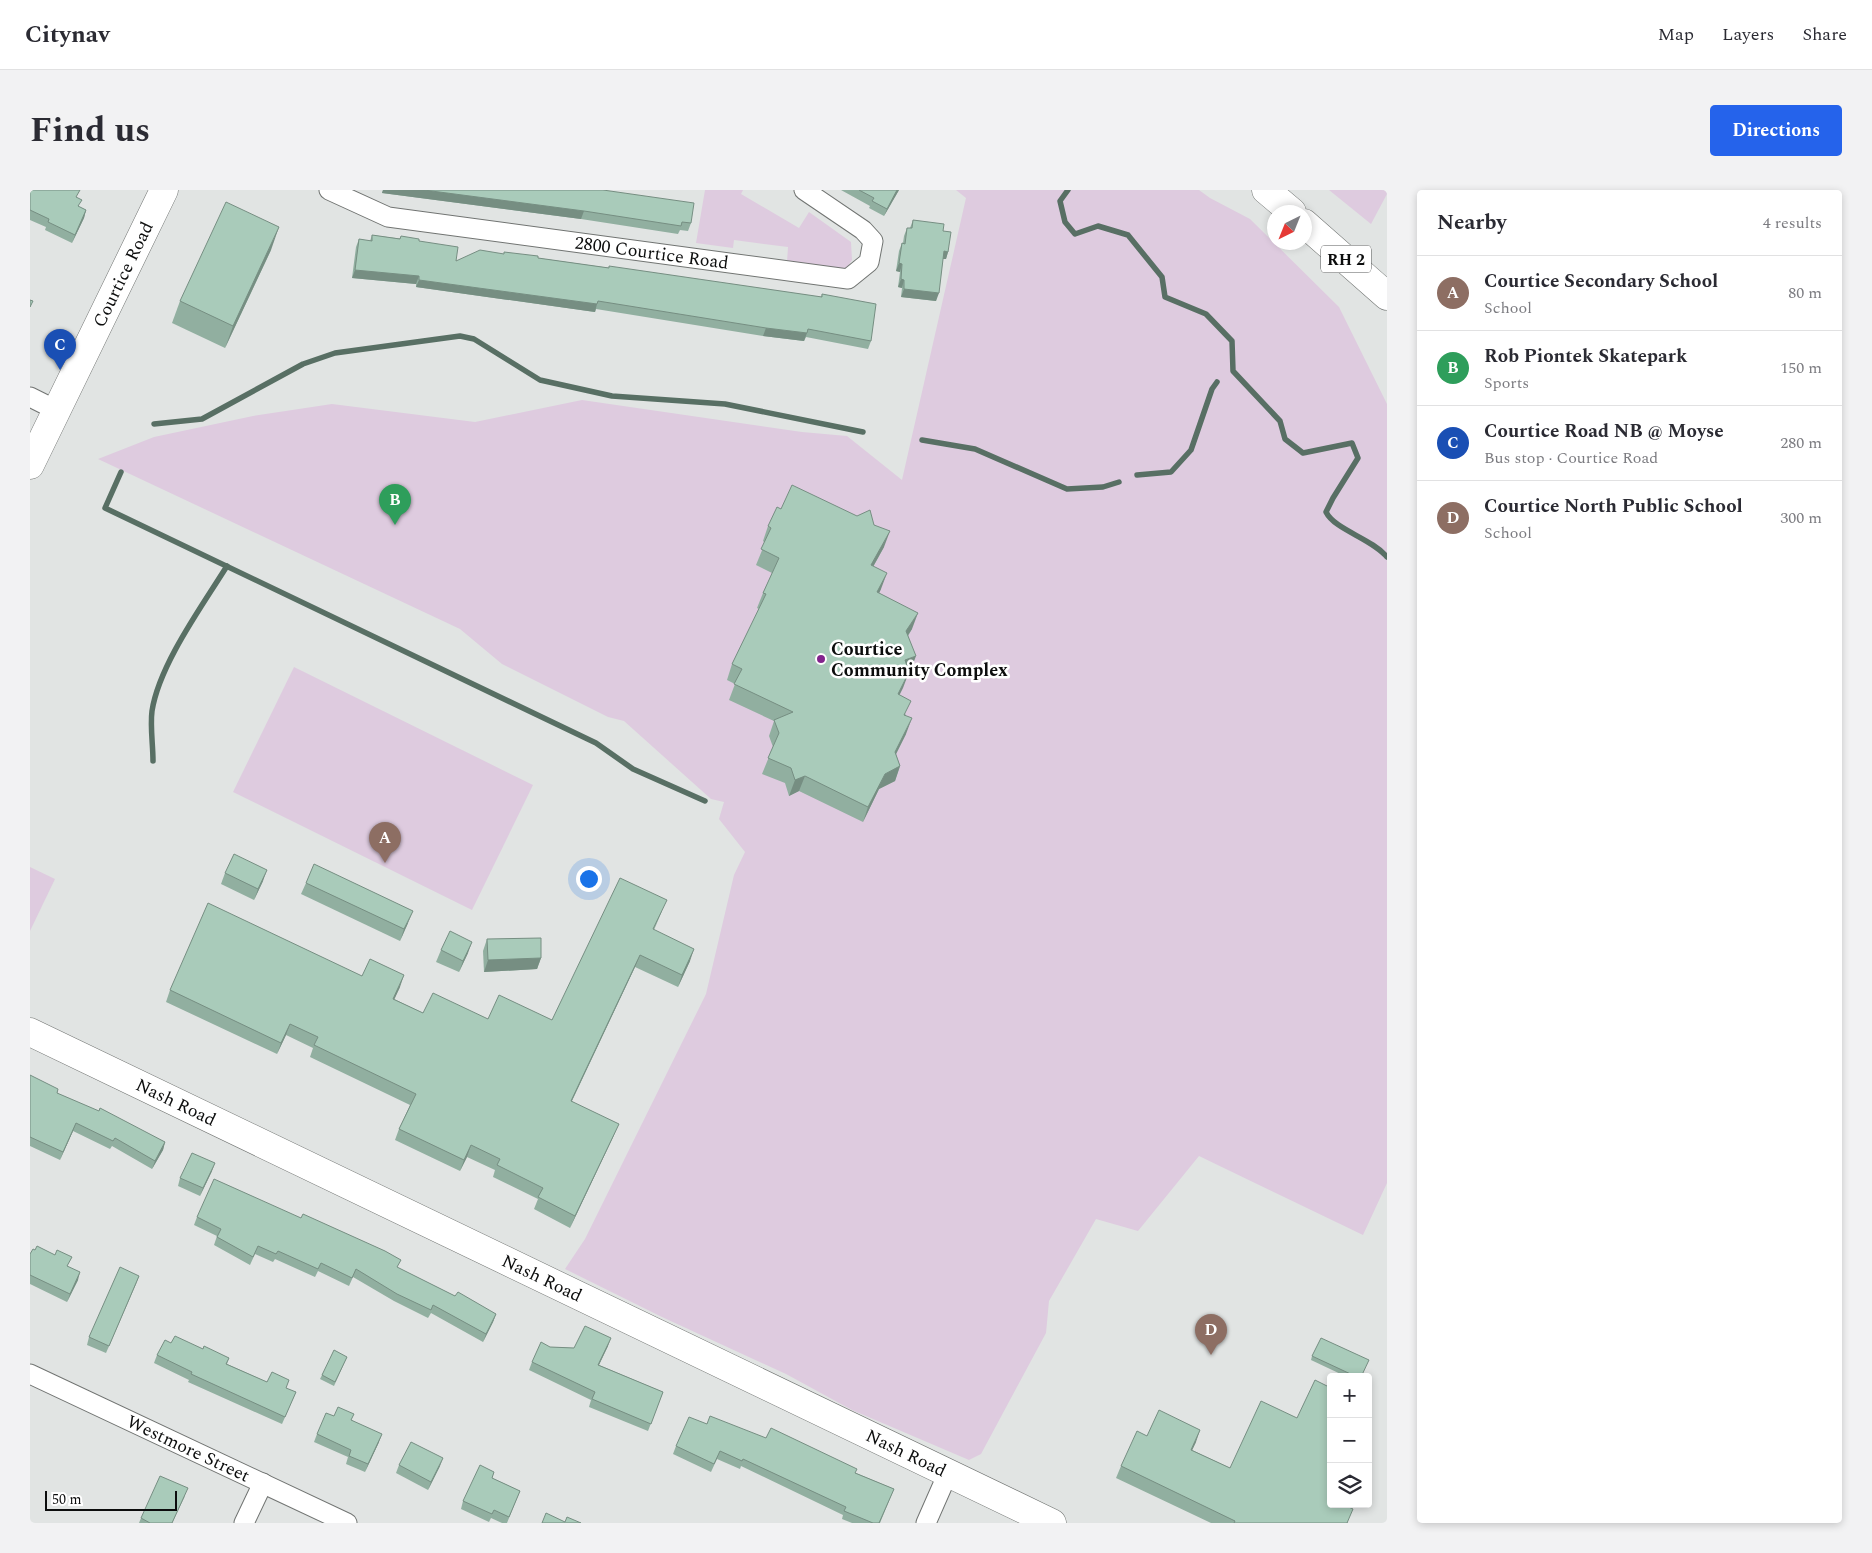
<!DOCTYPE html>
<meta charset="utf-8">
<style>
body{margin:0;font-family:Spectral,serif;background:#f2f2f3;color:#2b2b33}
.controls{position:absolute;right:15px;bottom:15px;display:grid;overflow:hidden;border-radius:5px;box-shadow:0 2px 8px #0003}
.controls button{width:45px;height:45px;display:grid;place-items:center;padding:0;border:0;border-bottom:1px solid #e1e1e2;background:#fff;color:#2b2b33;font:25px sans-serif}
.compass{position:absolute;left:1237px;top:15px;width:45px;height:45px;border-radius:50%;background:#fff;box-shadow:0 2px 8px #0003;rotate:223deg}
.scale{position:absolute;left:15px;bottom:12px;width:132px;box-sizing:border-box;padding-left:5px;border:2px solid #0c0d0d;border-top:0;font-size:14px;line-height:18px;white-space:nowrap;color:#0c0d0d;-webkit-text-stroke:4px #fff;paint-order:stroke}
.you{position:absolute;left:558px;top:688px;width:18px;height:18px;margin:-12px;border:4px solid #fff;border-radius:50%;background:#1a73e8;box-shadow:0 0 0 8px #1a73e833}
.badge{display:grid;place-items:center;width:32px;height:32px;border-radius:50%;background:#2563eb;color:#fff;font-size:16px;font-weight:700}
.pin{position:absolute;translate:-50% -41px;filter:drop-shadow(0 1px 2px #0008)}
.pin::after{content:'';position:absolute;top:26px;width:18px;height:15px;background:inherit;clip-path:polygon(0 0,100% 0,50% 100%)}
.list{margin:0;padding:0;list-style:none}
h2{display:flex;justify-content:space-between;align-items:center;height:65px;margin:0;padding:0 20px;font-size:21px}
h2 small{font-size:16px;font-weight:400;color:#7c7c81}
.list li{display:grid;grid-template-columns:32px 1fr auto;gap:15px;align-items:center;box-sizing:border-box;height:75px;padding:0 20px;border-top:1px solid #e1e1e2}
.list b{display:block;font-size:19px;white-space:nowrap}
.list p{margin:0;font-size:16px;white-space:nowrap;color:#7c7c81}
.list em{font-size:16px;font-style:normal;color:#7c7c81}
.icon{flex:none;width:28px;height:28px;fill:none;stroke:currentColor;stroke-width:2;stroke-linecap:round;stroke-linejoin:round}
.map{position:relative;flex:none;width:1357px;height:1333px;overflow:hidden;border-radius:5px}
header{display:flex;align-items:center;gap:30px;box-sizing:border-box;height:70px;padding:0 25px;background:#fff;border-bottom:1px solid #e1e1e2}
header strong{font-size:24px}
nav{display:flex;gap:28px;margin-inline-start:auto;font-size:18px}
.intro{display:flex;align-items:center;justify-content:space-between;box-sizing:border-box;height:120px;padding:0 30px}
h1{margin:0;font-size:35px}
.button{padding:12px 22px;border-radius:5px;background:#2563eb;color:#fff;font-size:18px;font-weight:700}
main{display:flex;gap:30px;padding:0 30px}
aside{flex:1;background:#fff;border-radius:5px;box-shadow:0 2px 8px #0003}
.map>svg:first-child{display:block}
.green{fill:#decbdf}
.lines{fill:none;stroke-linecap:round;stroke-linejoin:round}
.stream{stroke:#586f64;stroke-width:5.5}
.street-casing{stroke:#717472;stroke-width:21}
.secondary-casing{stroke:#717472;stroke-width:29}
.primary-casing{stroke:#717472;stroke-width:29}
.street{stroke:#fff;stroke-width:19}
.secondary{stroke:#fff;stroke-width:28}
.primary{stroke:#fff;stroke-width:28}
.wall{fill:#91afa0}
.shaded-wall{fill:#768e82}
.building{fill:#a9cbba;stroke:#768e82}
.poi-dot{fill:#83238d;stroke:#fff;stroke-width:2}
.labels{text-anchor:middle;stroke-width:5;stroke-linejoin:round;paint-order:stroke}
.shield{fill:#fff;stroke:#555656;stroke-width:1}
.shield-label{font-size:16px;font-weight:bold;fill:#0c0d0d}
.street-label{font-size:18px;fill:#0c0d0d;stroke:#fff}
.poi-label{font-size:18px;font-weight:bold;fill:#0c0d0d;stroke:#fff;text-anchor:start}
</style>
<header>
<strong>Citynav</strong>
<nav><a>Map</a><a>Layers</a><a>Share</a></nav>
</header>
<div class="intro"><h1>Find us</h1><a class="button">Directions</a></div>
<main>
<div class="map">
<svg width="1357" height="1333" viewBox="0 0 1357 1333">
<rect width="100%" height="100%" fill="#e1e4e3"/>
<g class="green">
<path d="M 675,0 L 713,0 L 711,4 L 769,38 L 779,22 L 821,52 L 822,70 L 816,79 L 757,72 L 758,57 L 704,50 L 703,58 L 666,53 Z"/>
<path d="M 926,0 L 1169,0 L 1180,8 L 1220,29 L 1309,117 L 1357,214 L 1357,993 L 1333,1045 L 1169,966 L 1108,1041 L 1066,1029 L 1019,1111 L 1016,1143 L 951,1264 L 939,1270 L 822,1220 L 756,1184 L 632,1127 L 535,1079 L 555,1049 L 676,804 L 704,685 L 715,662 L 689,629 L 694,612 L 681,609 L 594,531 L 578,527 L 472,474 L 430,439 L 68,269 L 124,247 L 223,226 L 302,214 L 445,232 L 552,210 L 772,242 L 817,246 L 872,290 L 936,8 Z"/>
<path d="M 1299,0 L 1357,0 L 1357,4 L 1341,34 Z"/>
<path d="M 264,477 L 503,595 L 442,720 L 203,602 Z"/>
<path d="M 0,677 L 25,689 L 0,741 Z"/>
</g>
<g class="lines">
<g class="stream">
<path d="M 1038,0 L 1030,11 L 1035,32 L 1045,44 L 1068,36 L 1098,45 L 1132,87 L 1135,107 L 1176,124 L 1202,151 L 1203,181 L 1250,231 L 1255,249 L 1273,263 L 1322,253 L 1328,268 L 1303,308 L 1296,322 C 1305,340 1341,348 1357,367"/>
<path d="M 124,234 L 172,229 L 273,174 L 305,163 L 430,146 L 444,149 L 510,190 L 582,206 L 695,214 L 833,242"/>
<path d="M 892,250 L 945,259 L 1037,299 L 1073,297 L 1089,292"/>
<path d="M 91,282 L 75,318 L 566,553 L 603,579 L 675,611"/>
<path d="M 1107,285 L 1141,282 L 1161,260 L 1182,199 L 1187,192"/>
<path d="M 123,571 C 123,555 120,536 122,521 C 129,475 172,416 197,376"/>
</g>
<g class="street-casing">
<g id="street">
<path id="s1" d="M 299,0 L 358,27 L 818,89 L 839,72 L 843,51 L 833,40 L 774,0"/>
<path d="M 0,207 L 26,220"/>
<path id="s2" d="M 0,1184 L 317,1333"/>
<path d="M 214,1333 L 233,1293"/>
<path d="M 896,1333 L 918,1283"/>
</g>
</g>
<g class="secondary-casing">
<g id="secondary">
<path id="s3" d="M 0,275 L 134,0"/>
<path id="s4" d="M 0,842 L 1022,1333"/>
</g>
</g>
<g class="primary-casing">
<g id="primary">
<path d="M 1236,0 L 1262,22"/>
<path d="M 1274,33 L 1357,106"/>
</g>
</g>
<use href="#street" class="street"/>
<use href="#secondary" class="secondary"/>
<use href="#primary" class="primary"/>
</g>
<g class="wall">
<path d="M 0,0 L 47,7 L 49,17 L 56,20 L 54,28 L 42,53 L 15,40 L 16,37 L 0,30 Z"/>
<path d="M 353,0 L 573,0 L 661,33 L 658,41 L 650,40 L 648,44 L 551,29 L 352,3 Z"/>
<path d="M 811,0 L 869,0 L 854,26 L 839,18 L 840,16 Z"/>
<path d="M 883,30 L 913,41 L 918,62 L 916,69 L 913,69 L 906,111 L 871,107 L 872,98 L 868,97 L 870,82 L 866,81 L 869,61 L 872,53 L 873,53 L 874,46 L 877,38 L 880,38 Z"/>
<path d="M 342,45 L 389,51 L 426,71 L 508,68 L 791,107 L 792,104 L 841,151 L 838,159 L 776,147 L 774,151 L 733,146 L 566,119 L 565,122 L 386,97 L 386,94 L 322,88 L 326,57 L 329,49 L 340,51 Z"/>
<path d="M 241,60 L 195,158 L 142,133 L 150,111 Z"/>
<path d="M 751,319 L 844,335 L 854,357 L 843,377 L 851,399 L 849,403 L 882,439 L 878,446 L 880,482 L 878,482 L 869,505 L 876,526 L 876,544 L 866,564 L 870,576 L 865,591 L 849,599 L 833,632 L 769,601 L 759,606 L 755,593 L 732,584 L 743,557 L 739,546 L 744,531 L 699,510 L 705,494 L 697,490 L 702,474 L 729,419 L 727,418 L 733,403 L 742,383 L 726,375 L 735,353 L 733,351 L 738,336 Z"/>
<path d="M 195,683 L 233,691 L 224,710 L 191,694 Z"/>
<path d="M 276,693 L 378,733 L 370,751 L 271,704 Z"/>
<path d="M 632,721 L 624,740 L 660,771 L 648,797 L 605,777 L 542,911 L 584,945 L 540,1038 L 504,1019 L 508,1009 L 463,987 L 465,980 L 437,967 L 430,981 L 365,950 L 369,939 L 380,915 L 280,867 L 283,858 L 256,845 L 247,864 L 136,812 L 140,800 L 332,786 L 370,797 L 364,809 L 393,823 L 458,829 L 522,830 Z"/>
<path d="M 457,749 L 511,768 L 507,779 L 454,782 L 453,761 Z"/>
<path d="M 411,760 L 438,763 L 429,782 L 406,772 Z"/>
<path d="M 0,885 L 27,903 L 135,952 L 133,960 L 122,979 L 82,956 L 80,959 L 43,941 L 30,970 L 0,956 Z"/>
<path d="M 182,981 L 170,1006 L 148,996 L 150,988 Z"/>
<path d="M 167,1027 L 368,1078 L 425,1106 L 466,1124 L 463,1132 L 453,1152 L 401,1123 L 398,1128 L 364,1111 L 323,1087 L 319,1096 L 288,1081 L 285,1087 L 245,1069 L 243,1072 L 225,1064 L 220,1075 L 184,1055 L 187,1046 L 164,1035 Z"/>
<path d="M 0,1064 L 38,1076 L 48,1090 L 37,1112 L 0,1094 Z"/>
<path d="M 109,1086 L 76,1163 L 57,1155 L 59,1147 Z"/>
<path d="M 141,1153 L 173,1159 L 199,1168 L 197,1174 L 237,1192 L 266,1202 L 252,1234 L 158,1192 L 159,1190 L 124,1173 L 127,1165 Z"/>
<path d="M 578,1156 L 569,1175 L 633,1202 L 618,1241 L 559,1217 L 561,1210 L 499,1180 L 502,1172 L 520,1157 L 544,1158 Z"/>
<path d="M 1282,1166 L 1332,1187 L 1317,1187 L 1281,1170 Z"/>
<path d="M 317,1167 L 304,1196 L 290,1189 L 292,1185 Z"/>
<path d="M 304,1226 L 322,1230 L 349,1252 L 335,1282 L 316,1274 L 318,1267 L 284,1252 L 287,1244 Z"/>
<path d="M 677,1234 L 826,1283 L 864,1299 L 850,1333 L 822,1333 L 812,1329 L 813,1325 L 711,1276 L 710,1279 L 687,1269 L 681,1282 L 643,1264 L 646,1256 Z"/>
<path d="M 1117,1246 L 1166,1252 L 1162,1260 L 1200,1278 L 1299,1308 L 1318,1333 L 1181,1333 L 1086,1288 L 1091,1276 Z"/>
<path d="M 369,1275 L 410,1276 L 398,1300 L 366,1283 Z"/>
<path d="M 464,1282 L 462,1288 L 490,1301 L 477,1333 L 472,1333 L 461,1328 L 459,1332 L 431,1319 L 433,1311 Z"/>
<path d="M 155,1306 L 142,1333 L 109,1333 L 111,1328 Z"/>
</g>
<g class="shaded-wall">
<path d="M 353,0 L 394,0 L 554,21 L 551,29 L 352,3 Z"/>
<path d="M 867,0 L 869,0 L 854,26 L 857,19 Z"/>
<path d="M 56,20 L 54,28 L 42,53 L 45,45 Z"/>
<path d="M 249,37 L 241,60 L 195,158 L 203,136 Z"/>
<path d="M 914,61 L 918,62 L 916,69 L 911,69 Z"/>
<path d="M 869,73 L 872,74 L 870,82 L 866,81 Z"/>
<path d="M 325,80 L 389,86 L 386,94 L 322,88 Z"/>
<path d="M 871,89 L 874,90 L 872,98 L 868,97 Z"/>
<path d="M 389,90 L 567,114 L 565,122 L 386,97 Z"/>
<path d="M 874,99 L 909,103 L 906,111 L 871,107 Z"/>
<path d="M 736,138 L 777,143 L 774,151 L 733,146 Z"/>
<path d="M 860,341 L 854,357 L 835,391 L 841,375 Z"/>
<path d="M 857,383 L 851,399 L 842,418 L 847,402 Z"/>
<path d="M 888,423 L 882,439 L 870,457 L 876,441 Z"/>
<path d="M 886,466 L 880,482 L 869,485 L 875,470 Z"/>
<path d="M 879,482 L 873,498 L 862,520 L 868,504 Z"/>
<path d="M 882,528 L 876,544 L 859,578 L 865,562 Z"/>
<path d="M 870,576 L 865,591 L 849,599 L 833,632 L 838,617 L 855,584 Z"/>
<path d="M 775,586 L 769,601 L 759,606 L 765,590 Z"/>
<path d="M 237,680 L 233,691 L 224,710 L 228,699 Z"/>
<path d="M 383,721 L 378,733 L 370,751 L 374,739 Z"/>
<path d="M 442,752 L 438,763 L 429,782 L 433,771 Z"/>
<path d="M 664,759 L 660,771 L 648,797 L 652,785 Z"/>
<path d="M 610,765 L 605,777 L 536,923 L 541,911 Z"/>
<path d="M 511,768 L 507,779 L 454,782 L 458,770 Z"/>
<path d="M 374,785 L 370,797 L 359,821 L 363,809 Z"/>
<path d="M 260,834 L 256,845 L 247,864 L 251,853 Z"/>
<path d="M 46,933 L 43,941 L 30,970 L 33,962 Z"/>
<path d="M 589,934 L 584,945 L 540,1038 L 545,1026 Z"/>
<path d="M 135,952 L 133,960 L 122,979 L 125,971 Z"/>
<path d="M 441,955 L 437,967 L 430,981 L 434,970 Z"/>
<path d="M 185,973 L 182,981 L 170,1006 L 173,998 Z"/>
<path d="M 50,1082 L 48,1090 L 37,1112 L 40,1104 Z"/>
<path d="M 109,1086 L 106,1094 L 76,1163 Z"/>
<path d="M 466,1124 L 463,1132 L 453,1152 L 456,1144 Z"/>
<path d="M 581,1148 L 578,1156 L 565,1183 L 568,1175 Z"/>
<path d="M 1170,1240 L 1166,1252 L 1157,1271 L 1161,1260 Z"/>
<path d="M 352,1244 L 349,1252 L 335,1282 L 338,1274 Z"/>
<path d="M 413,1268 L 410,1276 L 398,1300 L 401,1292 Z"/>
</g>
<g class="building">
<path d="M 0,0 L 50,0 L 46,7 L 52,10 L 48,16 L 56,20 L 45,45 L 18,32 L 19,29 L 0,20 Z"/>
<path d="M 394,0 L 573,0 L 664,13 L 661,33 L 652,32 L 651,36 L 554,21 Z"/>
<path d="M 829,0 L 867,0 L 857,19 L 842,11 L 844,8 Z"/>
<path d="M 196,12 L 249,37 L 203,136 L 150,111 Z"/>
<path d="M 883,30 L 914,34 L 913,41 L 921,42 L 918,62 L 914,61 L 909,103 L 874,99 L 874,90 L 871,89 L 872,74 L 869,73 L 872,53 L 875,54 L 877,38 L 882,38 Z"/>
<path d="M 342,45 L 370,49 L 371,46 L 389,49 L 389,51 L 428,57 L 426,71 L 450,60 L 474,64 L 474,62 L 508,66 L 508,68 L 579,78 L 579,76 L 792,107 L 792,104 L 846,114 L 841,151 L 778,139 L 777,143 L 736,138 L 568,111 L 567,114 L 389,90 L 389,86 L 325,80 L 329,49 L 342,51 Z"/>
<path d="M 0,110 L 3,111 L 0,117 Z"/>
<path d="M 762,295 L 827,326 L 840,320 L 844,335 L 860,341 L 841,375 L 857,383 L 847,402 L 888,423 L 876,441 L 886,466 L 875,470 L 879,482 L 868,504 L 881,511 L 874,525 L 882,528 L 865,562 L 870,576 L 855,584 L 838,617 L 775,586 L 765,590 L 761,578 L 738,568 L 749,543 L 744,530 L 763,522 L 704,494 L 712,479 L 702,474 L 736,404 L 733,403 L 749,368 L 731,359 L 741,338 L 738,336 L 747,317 L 751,319 Z"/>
<path d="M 204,664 L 237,680 L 228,699 L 195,683 Z"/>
<path d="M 284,674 L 383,721 L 374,739 L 276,693 Z"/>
<path d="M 590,688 L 637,710 L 623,739 L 664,759 L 652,785 L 610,765 L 541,911 L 589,934 L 545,1026 L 508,1007 L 513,998 L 467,975 L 470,969 L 441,955 L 434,970 L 369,939 L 386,904 L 284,855 L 288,847 L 260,834 L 251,853 L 140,800 L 178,713 L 332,786 L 340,769 L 374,785 L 363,809 L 393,823 L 403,803 L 458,829 L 469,805 L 522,830 Z"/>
<path d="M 420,741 L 442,752 L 433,771 L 411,760 Z"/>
<path d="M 511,748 L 511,768 L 458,770 L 457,749 Z"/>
<path d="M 0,885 L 28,899 L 27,903 L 69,921 L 70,918 L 135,952 L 125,971 L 85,948 L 83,951 L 46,933 L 33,962 L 0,947 Z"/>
<path d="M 162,963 L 185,973 L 173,998 L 150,988 Z"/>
<path d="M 184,989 L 271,1028 L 273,1024 L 355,1061 L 371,1070 L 367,1077 L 425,1106 L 428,1102 L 466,1124 L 456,1144 L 403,1115 L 401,1120 L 367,1104 L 326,1079 L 322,1088 L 291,1073 L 288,1079 L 248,1061 L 246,1064 L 228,1056 L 223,1067 L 187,1047 L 191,1039 L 167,1027 Z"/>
<path d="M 7,1056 L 25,1065 L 27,1060 L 42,1067 L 37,1076 L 50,1082 L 40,1104 L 0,1085 L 0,1064 L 3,1059 L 5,1060 Z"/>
<path d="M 90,1077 L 109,1086 L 79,1156 L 59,1147 Z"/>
<path d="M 555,1136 L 581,1148 L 568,1175 L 633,1202 L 621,1234 L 562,1209 L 565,1202 L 502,1172 L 511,1152 L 520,1157 L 544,1158 Z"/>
<path d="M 145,1146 L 173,1159 L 174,1156 L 199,1168 L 196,1174 L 237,1192 L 242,1182 L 259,1190 L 256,1198 L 266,1202 L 255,1227 L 161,1184 L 162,1182 L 127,1165 L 135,1150 L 141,1153 Z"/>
<path d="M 1291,1148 L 1339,1170 L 1331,1187 L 1327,1187 L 1282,1166 Z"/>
<path d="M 304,1160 L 317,1167 L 305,1192 L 292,1185 Z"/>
<path d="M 1285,1190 L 1301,1198 L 1301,1302 L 1298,1308 L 1301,1309 L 1301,1314 L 1312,1314 L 1323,1319 L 1317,1333 L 1204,1333 L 1205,1331 L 1091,1276 L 1107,1241 L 1117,1246 L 1129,1220 L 1170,1240 L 1161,1260 L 1200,1278 L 1231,1211 L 1267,1228 Z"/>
<path d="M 1338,1216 L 1341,1217 L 1338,1223 Z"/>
<path d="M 308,1217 L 324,1224 L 321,1230 L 352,1244 L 338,1274 L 319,1266 L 321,1260 L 287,1244 L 296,1223 L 304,1226 Z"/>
<path d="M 680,1226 L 736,1248 L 741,1238 L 827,1279 L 825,1283 L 864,1299 L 849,1333 L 843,1333 L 814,1321 L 816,1317 L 713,1269 L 712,1271 L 690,1261 L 684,1274 L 646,1256 L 659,1227 L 677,1234 Z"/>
<path d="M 381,1252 L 413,1268 L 401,1292 L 369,1275 Z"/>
<path d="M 450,1275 L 464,1282 L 462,1288 L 490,1301 L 479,1327 L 464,1320 L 462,1324 L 433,1311 Z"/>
<path d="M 130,1286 L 158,1298 L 142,1333 L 120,1333 L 111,1328 Z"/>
<path d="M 516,1323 L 535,1332 L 537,1327 L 551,1333 L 512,1333 Z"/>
</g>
<circle class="poi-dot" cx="791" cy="469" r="5"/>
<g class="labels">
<rect class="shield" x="1291" y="55.5" width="50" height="27" rx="4"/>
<g class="shield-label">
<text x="1316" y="75">RH 2</text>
</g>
<g class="street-label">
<text dy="6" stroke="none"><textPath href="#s1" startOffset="331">2800 Courtice Road</textPath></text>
<text dy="6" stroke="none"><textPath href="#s3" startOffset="212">Courtice Road</textPath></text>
<text dy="6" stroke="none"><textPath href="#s4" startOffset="162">Nash Road</textPath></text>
<text dy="6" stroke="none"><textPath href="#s4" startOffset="568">Nash Road</textPath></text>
<text dy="6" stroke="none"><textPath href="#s2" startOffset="175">Westmore Street</textPath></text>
<text dy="6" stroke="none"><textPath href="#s4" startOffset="972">Nash Road</textPath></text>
</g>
<g class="poi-label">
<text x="801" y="465">Courtice<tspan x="801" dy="21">Community Complex</tspan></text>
</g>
</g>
</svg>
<div class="controls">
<button>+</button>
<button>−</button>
<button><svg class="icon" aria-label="layers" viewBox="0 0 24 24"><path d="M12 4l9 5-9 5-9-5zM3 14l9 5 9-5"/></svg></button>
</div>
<svg class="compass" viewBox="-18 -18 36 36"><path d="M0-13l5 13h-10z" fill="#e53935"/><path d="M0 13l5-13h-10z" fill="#7c7c81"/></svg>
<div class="scale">50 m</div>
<div class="you"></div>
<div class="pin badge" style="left:355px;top:673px;background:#8d6e63">A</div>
<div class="pin badge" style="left:365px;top:335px;background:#2e9e5b">B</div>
<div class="pin badge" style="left:30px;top:180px;background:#1a4fb4">C</div>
<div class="pin badge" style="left:1181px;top:1165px;background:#8d6e63">D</div>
</div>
<aside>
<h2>Nearby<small>4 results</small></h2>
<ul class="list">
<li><span class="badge" style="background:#8d6e63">A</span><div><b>Courtice Secondary School</b><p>School</p></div><em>80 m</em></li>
<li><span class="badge" style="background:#2e9e5b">B</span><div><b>Rob Piontek Skatepark</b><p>Sports</p></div><em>150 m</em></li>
<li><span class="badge" style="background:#1a4fb4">C</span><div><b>Courtice Road NB @ Moyse</b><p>Bus stop · Courtice Road</p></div><em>280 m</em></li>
<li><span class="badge" style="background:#8d6e63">D</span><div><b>Courtice North Public School</b><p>School</p></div><em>300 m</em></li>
</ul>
</aside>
</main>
